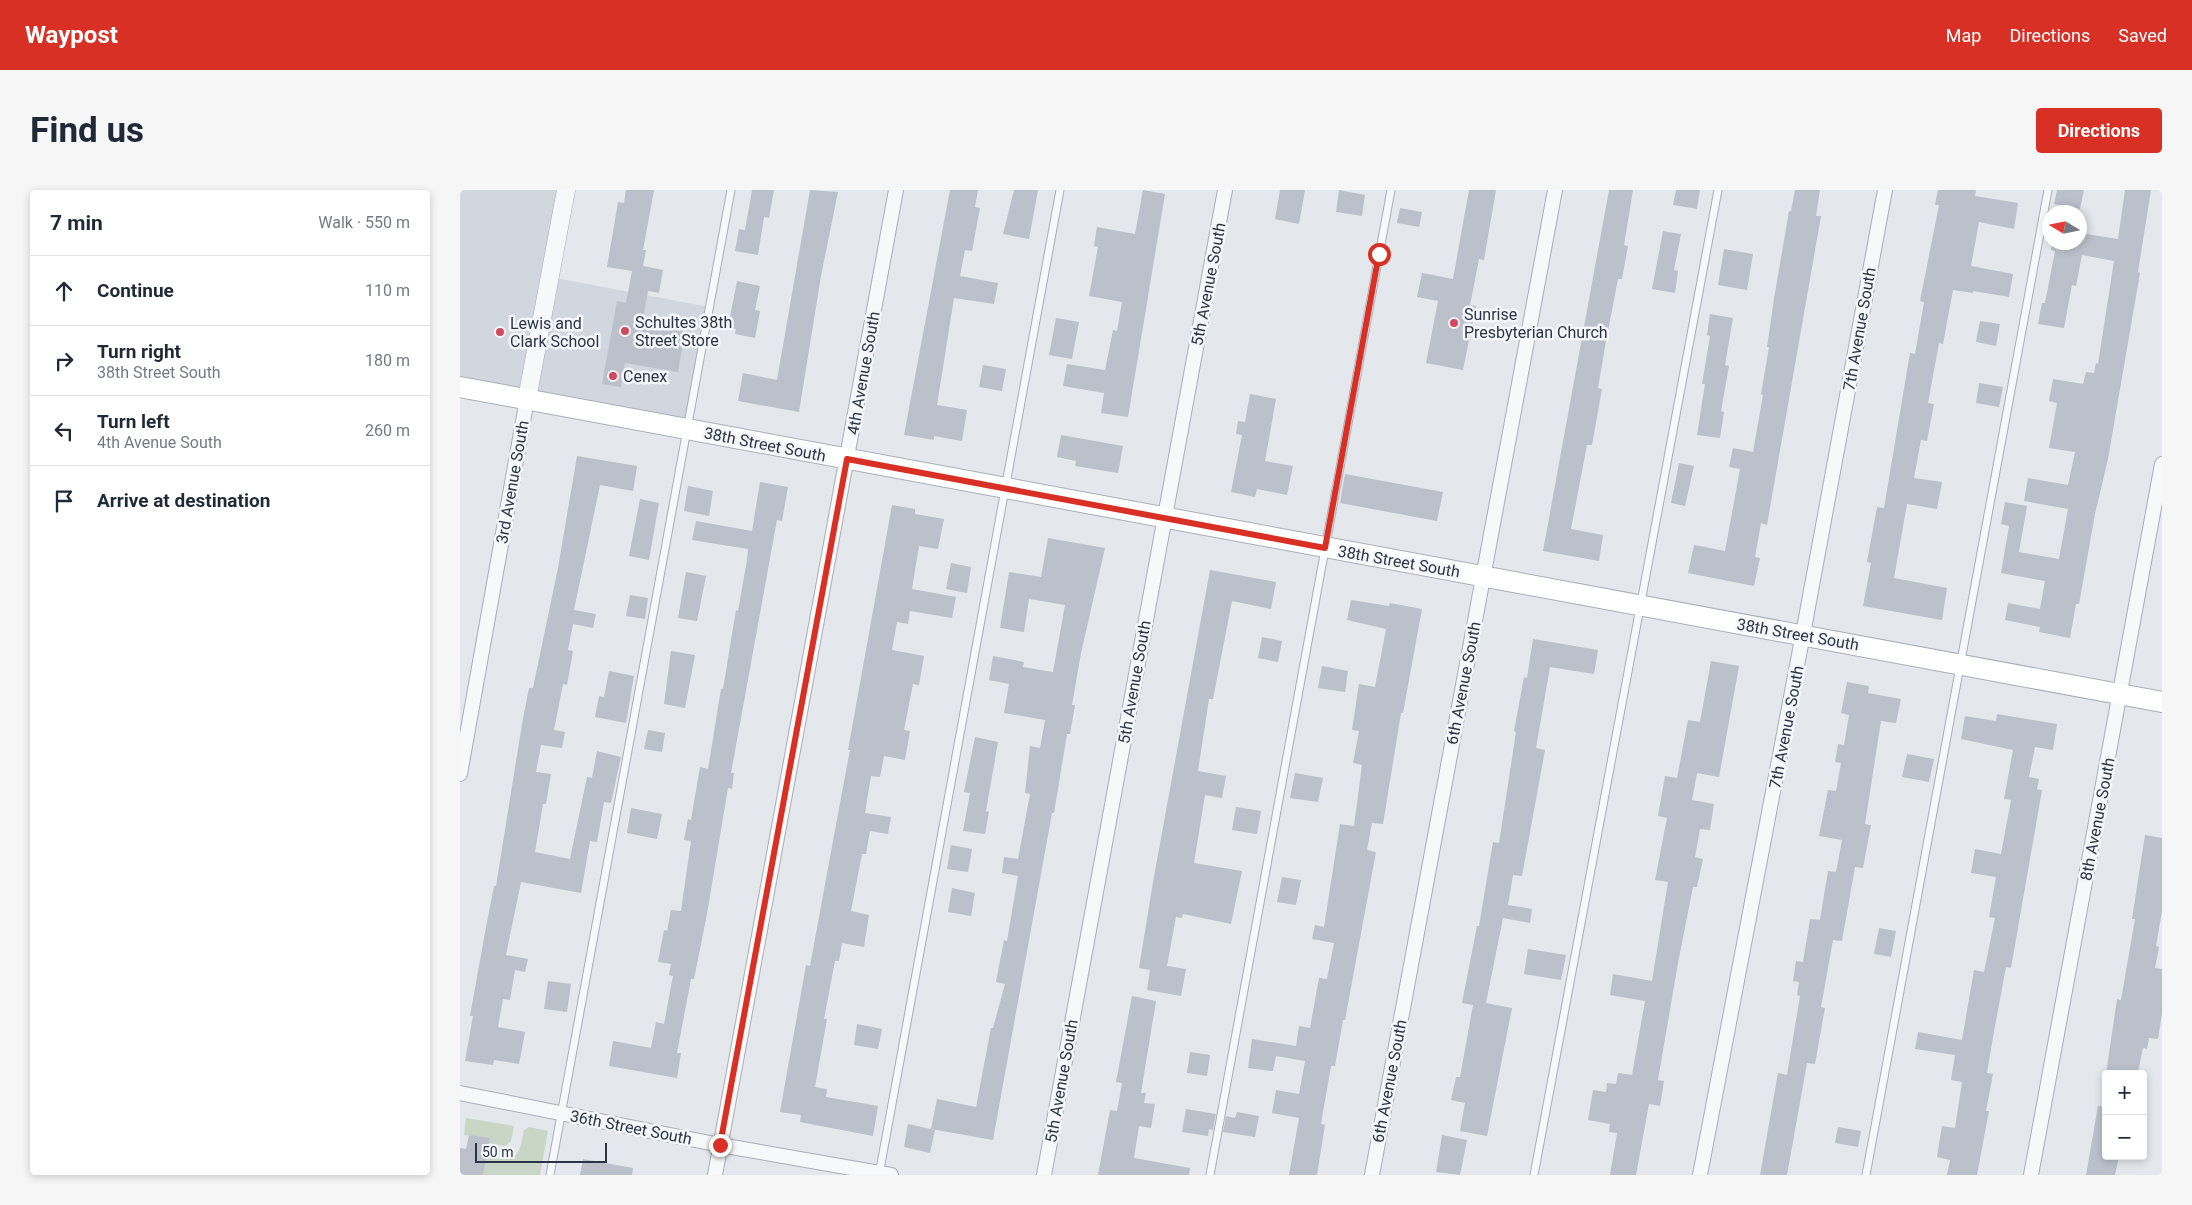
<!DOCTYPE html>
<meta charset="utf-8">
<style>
body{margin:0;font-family:Roboto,sans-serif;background:#f6f6f7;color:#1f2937}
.controls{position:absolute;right:15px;bottom:15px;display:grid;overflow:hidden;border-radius:5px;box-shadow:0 2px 8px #0003}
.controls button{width:45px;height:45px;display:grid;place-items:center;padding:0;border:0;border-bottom:1px solid #e0e1e3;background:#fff;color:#1f2937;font:25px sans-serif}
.compass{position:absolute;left:1582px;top:15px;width:45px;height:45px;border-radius:50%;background:#fff;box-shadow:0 2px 8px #0003;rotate:280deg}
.scale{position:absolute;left:15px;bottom:12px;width:132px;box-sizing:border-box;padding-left:5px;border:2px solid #2b3445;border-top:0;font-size:14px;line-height:18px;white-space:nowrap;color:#2b3445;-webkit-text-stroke:4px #f4f6f9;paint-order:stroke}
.stop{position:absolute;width:15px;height:15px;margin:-11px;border:4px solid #d93025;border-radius:50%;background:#fff}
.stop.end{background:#d93025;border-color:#fff;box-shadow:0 1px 5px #0008}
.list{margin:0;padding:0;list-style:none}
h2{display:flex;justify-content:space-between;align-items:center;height:65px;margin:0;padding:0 20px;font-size:21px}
h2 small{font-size:16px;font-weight:400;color:#747a83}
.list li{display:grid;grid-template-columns:32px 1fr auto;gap:15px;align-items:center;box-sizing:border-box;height:70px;padding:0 20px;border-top:1px solid #e0e1e3}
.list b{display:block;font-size:19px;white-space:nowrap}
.list p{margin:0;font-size:16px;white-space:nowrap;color:#747a83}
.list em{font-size:16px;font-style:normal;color:#747a83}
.icon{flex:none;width:28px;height:28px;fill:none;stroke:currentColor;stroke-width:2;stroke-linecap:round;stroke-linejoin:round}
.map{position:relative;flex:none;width:1702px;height:985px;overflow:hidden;border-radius:5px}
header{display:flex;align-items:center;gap:30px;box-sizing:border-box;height:70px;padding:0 25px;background:#d93025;color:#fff}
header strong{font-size:24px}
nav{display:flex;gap:28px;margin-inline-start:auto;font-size:18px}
.intro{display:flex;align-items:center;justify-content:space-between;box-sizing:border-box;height:120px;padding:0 30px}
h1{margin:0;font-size:35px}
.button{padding:12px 22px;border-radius:5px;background:#d93025;color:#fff;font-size:18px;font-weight:700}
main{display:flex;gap:30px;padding:0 30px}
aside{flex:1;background:#fff;border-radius:5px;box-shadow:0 2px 8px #0003}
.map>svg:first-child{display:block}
.built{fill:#d2d6de}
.green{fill:#c9d6c5}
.building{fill:#bbc0ca}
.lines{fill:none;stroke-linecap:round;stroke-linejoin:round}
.service-casing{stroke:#a9aeb7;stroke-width:9}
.minor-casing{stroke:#a9aeb7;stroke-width:16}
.tertiary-casing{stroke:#a9aeb7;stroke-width:19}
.secondary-casing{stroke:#a9aeb7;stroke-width:22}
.service{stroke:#f7f8fa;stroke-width:7}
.minor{stroke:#f7f8fa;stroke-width:14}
.tertiary{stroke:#f7f8fa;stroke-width:18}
.secondary{stroke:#fff;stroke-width:20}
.route{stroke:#d93025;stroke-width:6}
.poi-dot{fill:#d1495b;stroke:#f4f6f9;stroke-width:2}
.labels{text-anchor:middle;stroke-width:5;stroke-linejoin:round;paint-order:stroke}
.street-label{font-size:16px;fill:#2b3445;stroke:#f4f6f9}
.poi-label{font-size:16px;fill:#2b3445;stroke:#f4f6f9;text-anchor:start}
</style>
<header>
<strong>Waypost</strong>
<nav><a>Map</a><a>Directions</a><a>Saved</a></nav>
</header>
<div class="intro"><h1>Find us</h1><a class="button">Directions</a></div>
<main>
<aside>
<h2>7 min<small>Walk · 550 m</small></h2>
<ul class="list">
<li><svg class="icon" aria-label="ahead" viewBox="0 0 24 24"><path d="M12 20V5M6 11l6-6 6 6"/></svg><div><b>Continue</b></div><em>110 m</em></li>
<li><svg class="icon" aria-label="right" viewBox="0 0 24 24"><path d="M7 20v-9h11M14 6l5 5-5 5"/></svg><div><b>Turn right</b><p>38th Street South</p></div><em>180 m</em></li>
<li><svg class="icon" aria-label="left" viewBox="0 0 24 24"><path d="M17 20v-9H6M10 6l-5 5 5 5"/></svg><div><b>Turn left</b><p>4th Avenue South</p></div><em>260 m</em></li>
<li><svg class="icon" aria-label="arrive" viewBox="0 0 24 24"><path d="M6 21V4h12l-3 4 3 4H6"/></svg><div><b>Arrive at destination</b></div></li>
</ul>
</aside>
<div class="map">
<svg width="1702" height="985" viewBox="0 0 1702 985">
<rect width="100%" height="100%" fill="#e4e7ec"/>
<path class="built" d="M 0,0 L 106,0 L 90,87 L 249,117 L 227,239 L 0,196 Z"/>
<g class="green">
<path d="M 6,928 L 54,936 L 51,951 L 45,956 L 29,953 L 29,948 L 4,945 Z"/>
<path d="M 69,937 L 88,941 L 80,985 L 23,985 L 26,967 C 56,972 59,969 64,940 Z"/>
</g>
<g class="building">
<path d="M 166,0 L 194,0 L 183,60 L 186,60 L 183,76 L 203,80 L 199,103 L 188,101 L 182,134 L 225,142 L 218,182 L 165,173 L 161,197 L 142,194 L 157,111 L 166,113 L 172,81 L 147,77 L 158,12 L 164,13 Z"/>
<path d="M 292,0 L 314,0 L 309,28 L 304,27 L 298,65 L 275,61 L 279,39 L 285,40 Z"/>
<path d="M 350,0 L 378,2 L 361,86 L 339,222 L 278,211 L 283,183 L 317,190 Z"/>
<path d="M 490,0 L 518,0 L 515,17 L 520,18 L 512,61 L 505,60 L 500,86 L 538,93 L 534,114 L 494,108 L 477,215 L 507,220 L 502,251 L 474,246 L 474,250 L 444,245 Z"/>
<path d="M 554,0 L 578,0 L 569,49 L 543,44 Z"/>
<path d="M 683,0 L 705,4 L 668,227 L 641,223 L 644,203 L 603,196 L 607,174 L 645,180 L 653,140 L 657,141 L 662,112 L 629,106 L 638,57 L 634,56 L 637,37 L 675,44 Z"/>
<path d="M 820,0 L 845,0 L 839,34 L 815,29 Z"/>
<path d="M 879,0 L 905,5 L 902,26 L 876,22 Z"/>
<path d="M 1009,0 L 1036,0 L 1024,70 L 1019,69 L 1010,115 L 1016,116 L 1003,180 L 966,173 L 978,111 L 957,107 L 962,83 L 993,89 Z"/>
<path d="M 1149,0 L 1173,0 L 1164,55 L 1168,56 L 1162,89 L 1158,89 L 1146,151 L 1138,198 L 1142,199 L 1132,255 L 1127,255 L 1111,339 L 1143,345 L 1139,371 L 1083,361 Z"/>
<path d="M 1216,0 L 1240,0 L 1237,19 L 1213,15 Z"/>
<path d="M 1335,0 L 1360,0 L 1356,26 L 1361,26 L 1307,335 L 1301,333 L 1295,367 L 1300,368 L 1294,396 L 1228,383 L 1234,355 L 1265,361 L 1280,279 L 1269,277 L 1273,258 L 1293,262 L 1303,205 L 1301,204 L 1309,157 L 1307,157 L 1314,109 L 1329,21 L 1331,21 Z"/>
<path d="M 1478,0 L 1516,0 L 1515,6 L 1558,13 L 1554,39 L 1519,32 L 1511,76 L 1553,84 L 1549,107 L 1513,101 L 1513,103 L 1493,100 L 1483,154 L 1479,153 L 1468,213 L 1474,214 L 1467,251 L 1461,250 L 1454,288 L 1482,292 L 1477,319 L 1447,314 L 1434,388 L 1487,398 L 1482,430 L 1403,416 L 1411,373 L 1407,372 L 1417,317 L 1424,318 L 1450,163 L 1455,164 L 1464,112 L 1460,111 L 1479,15 L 1475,15 Z"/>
<path d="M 1597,0 L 1624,0 L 1620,19 L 1594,14 Z"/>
<path d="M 1665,0 L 1691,0 L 1678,82 L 1680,83 L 1648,269 L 1635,324 L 1619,414 L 1616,414 L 1610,448 L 1579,442 L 1580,437 L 1545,430 L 1548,413 L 1580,419 L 1585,391 L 1541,383 L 1549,336 L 1541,334 L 1545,312 L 1567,316 L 1559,362 L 1599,369 L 1608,319 L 1564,311 L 1568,288 L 1608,295 L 1615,262 L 1589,258 L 1597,213 L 1589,211 L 1593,189 L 1623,194 L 1626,182 L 1634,183 L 1636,173 L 1638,174 L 1654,71 L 1622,65 L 1616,96 L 1612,95 L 1604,138 L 1578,134 L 1582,113 L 1585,113 L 1595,61 L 1591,60 L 1592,52 L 1620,52 L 1620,43 L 1658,49 Z"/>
<path d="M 940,18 L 962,22 L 959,37 L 937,33 Z"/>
<path d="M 1203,41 L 1221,44 L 1214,80 L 1218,81 L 1215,103 L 1192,99 Z"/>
<path d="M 1264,59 L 1293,64 L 1287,100 L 1258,95 Z"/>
<path d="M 277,91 L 300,96 L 295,120 L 300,121 L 295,148 L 275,144 L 276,139 L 268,137 Z"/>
<path d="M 1250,124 L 1273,128 L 1265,175 L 1269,176 L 1261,221 L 1264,222 L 1260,248 L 1237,245 L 1245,194 L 1242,194 L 1250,146 L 1247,145 Z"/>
<path d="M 596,128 L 619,132 L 612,169 L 589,165 Z"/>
<path d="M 1520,131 L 1540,134 L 1536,156 L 1516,152 Z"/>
<path d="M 523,175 L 546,179 L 542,201 L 519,197 Z"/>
<path d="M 1519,193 L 1543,197 L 1539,217 L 1516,213 Z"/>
<path d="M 790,204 L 816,209 L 805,271 L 833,276 L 827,305 L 797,299 L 795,307 L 771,302 L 782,245 L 776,244 L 778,231 L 785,232 Z"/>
<path d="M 601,245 L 663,256 L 658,283 L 615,276 L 616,271 L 597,267 Z"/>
<path d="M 117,266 L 177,276 L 173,301 L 140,295 L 114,420 L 136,424 L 133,438 L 113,434 L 108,460 L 113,461 L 107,495 L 103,494 L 94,540 L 105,542 L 102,558 L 81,555 L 76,582 L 91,584 L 86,614 L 83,614 L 75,662 L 110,669 L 127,587 L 132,588 L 137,561 L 161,567 L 151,613 L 144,612 L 137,652 L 130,651 L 121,703 L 61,692 L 46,765 L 68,769 L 65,782 L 55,780 L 50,810 L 43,809 L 38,837 L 65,842 L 59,874 L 34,870 L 33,875 L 5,871 L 13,826 L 10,826 L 26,737 L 34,696 L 36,696 L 62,534 L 69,498 L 73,498 L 98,378 Z"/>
<path d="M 1219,273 L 1234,276 L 1225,316 L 1211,313 Z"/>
<path d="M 885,284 L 983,302 L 977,331 L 880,313 Z"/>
<path d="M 300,292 L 328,297 L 322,331 L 317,330 L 271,583 L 274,583 L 272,599 L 268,598 L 247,724 L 234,789 L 231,789 L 217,863 L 221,863 L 217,888 L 149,876 L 153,851 L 191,858 L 196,832 L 204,834 L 213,786 L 209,785 L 211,774 L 198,772 L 204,740 L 207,741 L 211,720 L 221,721 L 231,651 L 224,650 L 228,629 L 231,630 L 240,577 L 248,579 L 261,499 L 263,499 L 276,420 L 278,421 L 287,370 L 288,359 L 232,350 L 236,331 L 292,341 Z"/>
<path d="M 228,296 L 253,301 L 249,326 L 224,321 Z"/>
<path d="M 180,309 L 199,313 L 189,370 L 169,366 Z"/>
<path d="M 432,315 L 455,319 L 455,324 L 484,329 L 478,359 L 459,356 L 452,399 L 496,407 L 492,428 L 450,421 L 448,434 L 437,432 L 432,460 L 464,466 L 459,495 L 453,494 L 444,540 L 450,541 L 445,570 L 424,566 L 420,587 L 411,586 L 405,623 L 431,627 L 428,644 L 410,641 L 406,664 L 402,664 L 391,721 L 409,725 L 404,757 L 382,753 L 379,771 L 375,771 L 364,829 L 367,829 L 355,897 L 367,899 L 366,907 L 418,916 L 413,946 L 340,932 L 341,925 L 320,922 L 346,775 L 350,776 L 380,613 L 390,560 L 388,560 Z"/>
<path d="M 588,348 L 645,358 L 621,463 L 612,515 L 615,515 L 610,544 L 607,544 L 594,623 L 592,623 L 533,950 L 471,939 L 477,909 L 516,917 L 531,838 L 533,838 L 545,794 L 536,792 L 544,750 L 547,751 L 558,686 L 542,683 L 544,667 L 558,669 L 570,604 L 565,603 L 570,556 L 580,558 L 585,530 L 544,523 L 549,494 L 529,490 L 533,466 L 564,472 L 563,477 L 593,482 L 605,415 L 569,409 L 564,442 L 540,438 L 549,382 L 581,387 Z"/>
<path d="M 491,373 L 511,377 L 507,403 L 486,399 Z"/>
<path d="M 750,380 L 816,392 L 811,419 L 772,411 L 753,509 L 749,509 L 738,581 L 766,586 L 762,608 L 745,605 L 734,673 L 782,681 L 771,734 L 723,724 L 722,728 L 716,727 L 707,776 L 726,779 L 721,806 L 687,800 L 690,780 L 679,778 L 693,692 Z"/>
<path d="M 226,382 L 246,386 L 237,431 L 218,428 Z"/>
<path d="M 170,405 L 188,408 L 185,429 L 166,426 Z"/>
<path d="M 891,410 L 929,416 L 930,413 L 962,419 L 943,523 L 941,523 L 923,634 L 912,633 L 907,660 L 916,662 L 885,830 L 883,830 L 875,876 L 871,876 L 861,934 L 865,935 L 857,985 L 829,985 L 839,928 L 812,923 L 816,900 L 839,904 L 845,871 L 816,866 L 813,881 L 788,878 L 792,849 L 836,856 L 839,836 L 850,838 L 859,788 L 867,789 L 874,753 L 852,749 L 855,735 L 864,737 L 880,634 L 894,636 L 902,575 L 893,573 L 899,541 L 892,540 L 899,494 L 915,497 L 926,439 L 887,430 Z"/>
<path d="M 802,447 L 822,451 L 818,472 L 798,468 Z"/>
<path d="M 1073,449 L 1138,460 L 1134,484 L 1090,477 L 1076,558 L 1085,560 L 1062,686 L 1053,685 L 1048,715 L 1072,719 L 1070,733 L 1043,728 L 1026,813 L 1052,818 L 1027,946 L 1000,941 L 1005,913 L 991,910 L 996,887 L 1000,887 L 1013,815 L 1002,813 L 1017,736 L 1019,736 L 1033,652 L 1039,653 L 1056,542 L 1054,541 L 1064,487 L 1067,488 Z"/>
<path d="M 211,461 L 235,465 L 225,518 L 204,514 Z"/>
<path d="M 1251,471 L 1279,476 L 1259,587 L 1237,583 L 1232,610 L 1254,614 L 1250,640 L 1240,639 L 1235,667 L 1243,669 L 1237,697 L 1233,697 L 1218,773 L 1198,890 L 1204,891 L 1200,916 L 1189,914 L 1176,985 L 1150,985 L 1157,943 L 1149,942 L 1150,934 L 1128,930 L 1133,900 L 1146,902 L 1147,893 L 1156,894 L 1158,883 L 1172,885 L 1185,811 L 1150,805 L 1153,784 L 1192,791 L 1208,692 L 1195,690 L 1207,628 L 1198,626 L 1205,586 L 1217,588 L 1228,530 L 1240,532 Z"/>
<path d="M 862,476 L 888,481 L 885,502 L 858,498 Z"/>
<path d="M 149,481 L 174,486 L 166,533 L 135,527 L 139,506 L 144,507 Z"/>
<path d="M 1387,492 L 1409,496 L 1408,503 L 1441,509 L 1436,533 L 1421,531 L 1405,634 L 1411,635 L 1403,678 L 1395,677 L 1382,751 L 1373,750 L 1361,817 L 1365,818 L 1355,874 L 1347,873 L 1327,985 L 1300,985 L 1318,883 L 1327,885 L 1340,806 L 1337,805 L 1339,792 L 1333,791 L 1336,771 L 1343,772 L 1350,729 L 1360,730 L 1368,681 L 1376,682 L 1382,650 L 1359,646 L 1368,600 L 1376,601 L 1381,573 L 1375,572 L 1378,554 L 1384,555 L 1389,525 L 1381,523 Z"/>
<path d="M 1537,524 L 1597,534 L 1593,560 L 1575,557 L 1569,587 L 1579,589 L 1577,599 L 1582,600 L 1551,778 L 1546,777 L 1533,847 L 1527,883 L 1533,884 L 1526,921 L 1529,921 L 1517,985 L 1487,985 L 1490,970 L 1477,967 L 1482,936 L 1495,938 L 1502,892 L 1491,890 L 1495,865 L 1455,859 L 1458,842 L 1502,850 L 1514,780 L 1524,782 L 1535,728 L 1529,727 L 1536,687 L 1511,683 L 1515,659 L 1541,664 L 1551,610 L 1544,609 L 1553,560 L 1501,549 L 1505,526 L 1536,531 Z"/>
<path d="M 188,540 L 205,543 L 202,562 L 184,559 Z"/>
<path d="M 515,547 L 538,552 L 526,621 L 529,622 L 525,644 L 503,641 L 510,603 L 504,602 Z"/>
<path d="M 1447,564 L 1474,569 L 1469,592 L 1442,587 Z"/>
<path d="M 835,583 L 863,588 L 858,612 L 830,608 Z"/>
<path d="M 776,617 L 801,621 L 797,644 L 772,640 Z"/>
<path d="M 171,618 L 202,624 L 197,649 L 167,643 Z"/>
<path d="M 1685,645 L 1702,648 L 1702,721 L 1696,756 L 1699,757 L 1695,778 L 1702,779 L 1702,824 L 1698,849 L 1689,848 L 1687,859 L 1683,858 L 1678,882 L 1674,881 L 1673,884 L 1646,884 L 1657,809 L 1661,810 L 1675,729 L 1672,729 Z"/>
<path d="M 491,655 L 512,659 L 508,682 L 487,679 Z"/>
<path d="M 822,687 L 841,690 L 836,715 L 817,712 Z"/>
<path d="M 492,698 L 515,703 L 511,726 L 488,722 Z"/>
<path d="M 1419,738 L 1436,741 L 1431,767 L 1414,764 Z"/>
<path d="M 1068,759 L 1106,765 L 1101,790 L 1064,784 Z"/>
<path d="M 88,791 L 111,794 L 107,822 L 84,819 Z"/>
<path d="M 672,806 L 696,811 L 681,903 L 686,903 L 684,913 L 695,914 L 691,938 L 679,936 L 674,968 L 730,978 L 729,985 L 638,985 L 650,920 L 657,921 L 662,893 L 656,892 Z"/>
<path d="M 397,834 L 422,839 L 418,859 L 394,855 Z"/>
<path d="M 730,862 L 750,865 L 747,886 L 727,883 Z"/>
<path d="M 1638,916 L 1646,917 L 1646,966 L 1659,966 L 1655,985 L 1626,985 Z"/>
<path d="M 726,919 L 756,924 L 753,940 L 749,939 L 748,946 L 722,942 Z"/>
<path d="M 777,922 L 799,926 L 795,947 L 763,942 L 766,926 L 775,928 Z"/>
<path d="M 448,934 L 475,940 L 470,963 L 444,957 Z"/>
<path d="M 1378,937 L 1401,941 L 1398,957 L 1375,953 Z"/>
<path d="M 9,945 L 30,948 L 23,985 L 0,985 L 0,958 L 6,959 Z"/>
<path d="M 982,945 L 1007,950 L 1000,985 L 976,982 Z"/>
<path d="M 123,969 L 173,978 L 172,985 L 120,985 Z"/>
</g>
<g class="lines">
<g class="service-casing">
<g id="service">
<path d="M 90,985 L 271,0"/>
<path d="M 419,985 L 600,0"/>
<path d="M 750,985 L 931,0"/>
<path d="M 1074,985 L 1258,0"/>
<path d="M 1406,985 L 1588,0"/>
</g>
</g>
<g class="minor-casing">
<g id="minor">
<path d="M 0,584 L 67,209"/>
<path d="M 0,903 L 260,955 L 431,985"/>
<path d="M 255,985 L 436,0"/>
<path d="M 584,985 L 765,0"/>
<path d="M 912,985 L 1095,0"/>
<path d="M 1240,985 L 1343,444 L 1425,0"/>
<path d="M 1571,985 L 1702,274"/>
</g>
</g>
<g class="tertiary-casing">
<path id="tertiary" d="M 67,209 L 106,0"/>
</g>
<g class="secondary-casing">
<path id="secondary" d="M 0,197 L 1702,512"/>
</g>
<use href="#service" class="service"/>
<use href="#minor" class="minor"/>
<use href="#tertiary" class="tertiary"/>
<use href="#secondary" class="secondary"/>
</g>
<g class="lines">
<path class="route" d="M 260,955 L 387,269 L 865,358 L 919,64"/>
</g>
<g class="poi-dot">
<circle cx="994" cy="133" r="5"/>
<circle cx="165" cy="141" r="5"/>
<circle cx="40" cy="142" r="5"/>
<circle cx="153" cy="186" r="5"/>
</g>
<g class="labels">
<g class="street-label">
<text transform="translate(748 94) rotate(-79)" y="6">5th Avenue South</text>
<text transform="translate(1399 139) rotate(-80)" y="6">7th Avenue South</text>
<text transform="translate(403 183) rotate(-80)" y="6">4th Avenue South</text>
<text transform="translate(305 254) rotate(11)" y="6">38th Street South</text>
<text transform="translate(52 292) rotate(-80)" y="6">3rd Avenue South</text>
<text transform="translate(939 371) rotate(10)" y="6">38th Street South</text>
<text transform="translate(1338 444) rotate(10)" y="6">38th Street South</text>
<text transform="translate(674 492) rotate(-80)" y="6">5th Avenue South</text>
<text transform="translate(1003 493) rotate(-79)" y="6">6th Avenue South</text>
<text transform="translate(1326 537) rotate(-79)" y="6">7th Avenue South</text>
<text transform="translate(1637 629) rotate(-79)" y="6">8th Avenue South</text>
<text transform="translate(601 891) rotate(-80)" y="6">5th Avenue South</text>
<text transform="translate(929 891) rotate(-79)" y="6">6th Avenue South</text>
<text transform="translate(171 937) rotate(11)" y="6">36th Street South</text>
</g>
<g class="poi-label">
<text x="1004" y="130">Sunrise<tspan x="1004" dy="18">Presbyterian Church</tspan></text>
<text x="175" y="138">Schultes 38th<tspan x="175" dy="18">Street Store</tspan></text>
<text x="50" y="139">Lewis and<tspan x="50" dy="18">Clark School</tspan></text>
<text x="163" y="192">Cenex</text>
</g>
</g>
</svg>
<div class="controls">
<button>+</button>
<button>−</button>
</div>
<svg class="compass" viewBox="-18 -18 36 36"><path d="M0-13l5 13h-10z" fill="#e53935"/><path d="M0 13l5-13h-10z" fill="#747a83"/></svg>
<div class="scale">50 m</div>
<div class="stop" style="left:919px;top:64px"></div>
<div class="stop end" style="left:260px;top:955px"></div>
</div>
</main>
